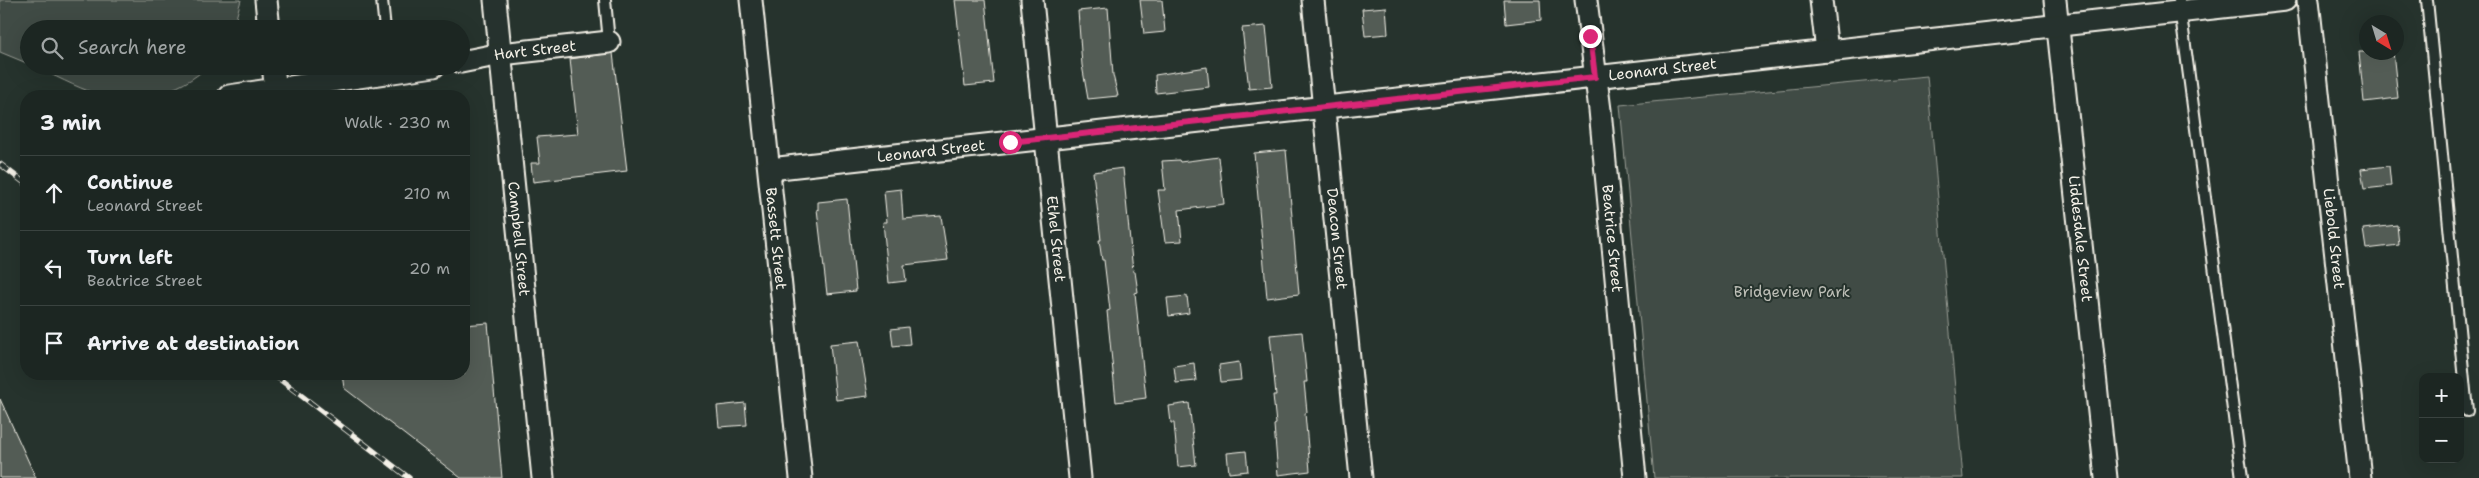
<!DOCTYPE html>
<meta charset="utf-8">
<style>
body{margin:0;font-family:"Shantell Sans",sans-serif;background:#29322f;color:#f1f3f6}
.controls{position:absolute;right:15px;bottom:15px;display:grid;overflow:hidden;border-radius:10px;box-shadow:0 5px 20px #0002}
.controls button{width:45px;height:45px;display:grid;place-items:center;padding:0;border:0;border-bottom:1px solid #3a4340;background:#1c2622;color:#f1f3f6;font:25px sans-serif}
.compass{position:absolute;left:2359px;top:15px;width:45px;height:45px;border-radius:50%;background:#1c2622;box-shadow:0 5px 20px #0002;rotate:142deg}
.stop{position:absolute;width:15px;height:15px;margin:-11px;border:4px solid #db2777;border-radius:50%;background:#fff}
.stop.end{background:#db2777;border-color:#fff;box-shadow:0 1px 5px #0008}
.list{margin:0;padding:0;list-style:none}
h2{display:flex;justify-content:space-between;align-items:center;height:65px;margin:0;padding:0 20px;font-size:21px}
h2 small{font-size:16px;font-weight:400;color:#a0a5a5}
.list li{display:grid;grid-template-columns:32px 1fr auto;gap:15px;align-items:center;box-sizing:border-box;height:75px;padding:0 20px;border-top:1px solid #3a4340}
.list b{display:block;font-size:19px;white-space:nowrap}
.list p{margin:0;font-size:16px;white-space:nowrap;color:#a0a5a5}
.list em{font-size:16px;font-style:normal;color:#a0a5a5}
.icon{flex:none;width:28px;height:28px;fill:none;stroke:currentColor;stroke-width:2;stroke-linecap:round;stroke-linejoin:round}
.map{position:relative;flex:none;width:2479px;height:478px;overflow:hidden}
.search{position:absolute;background:#1c2622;box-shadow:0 5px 20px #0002;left:20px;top:20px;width:450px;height:55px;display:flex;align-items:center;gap:12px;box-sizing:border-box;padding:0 18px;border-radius:28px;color:#a0a5a5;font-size:19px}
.panel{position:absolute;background:#1c2622;box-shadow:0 5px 20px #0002;left:20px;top:90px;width:450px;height:290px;border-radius:20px}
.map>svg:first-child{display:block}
.green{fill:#414b45;stroke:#9a9e96}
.building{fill:#525c55;stroke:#f4f1e8}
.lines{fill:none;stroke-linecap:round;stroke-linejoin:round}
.lane-casing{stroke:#f4f1e8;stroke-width:14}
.street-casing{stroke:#f4f1e8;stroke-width:25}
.lane{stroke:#26332d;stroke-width:10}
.street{stroke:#26332d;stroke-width:21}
.rail-casing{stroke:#f4f1e8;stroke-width:5.5}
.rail{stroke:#26332d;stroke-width:4;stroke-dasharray:11;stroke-linecap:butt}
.route{stroke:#db2777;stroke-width:6}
.labels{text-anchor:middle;stroke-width:4;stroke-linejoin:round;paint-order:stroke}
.street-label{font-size:15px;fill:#f4f1e8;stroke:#26332d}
.park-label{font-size:15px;fill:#bebfb7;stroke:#26332d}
</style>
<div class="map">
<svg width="2479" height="478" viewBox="0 0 2479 478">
<rect width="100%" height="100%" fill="#26332d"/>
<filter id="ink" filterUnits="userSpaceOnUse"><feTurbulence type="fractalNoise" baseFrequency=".02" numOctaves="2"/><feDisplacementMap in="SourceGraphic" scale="10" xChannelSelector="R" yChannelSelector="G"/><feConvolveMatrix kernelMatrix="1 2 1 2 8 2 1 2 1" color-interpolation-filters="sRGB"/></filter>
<g filter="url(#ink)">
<g class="green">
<path d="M 0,0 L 241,0 L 233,29 L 29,29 L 29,64 L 0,52 Z"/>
<path d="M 33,66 L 208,66 C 181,93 133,105 97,94 C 75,87 54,75 33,66 Z"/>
<path d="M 1927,76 L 1963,478 L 1654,478 L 1620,105 Z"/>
</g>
<g class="building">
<path d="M 955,0 L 985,0 L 994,83 L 965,86 Z"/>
<path d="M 1140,0 L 1162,0 L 1165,32 L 1144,34 Z"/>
<path d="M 1504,0 L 1540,0 L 1541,20 L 1506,24 Z"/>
<path d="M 1386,7 L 1388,34 L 1365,36 L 1362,9 Z"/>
<path d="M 1108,8 L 1113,75 L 1118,96 L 1088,99 L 1082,65 L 1078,11 Z"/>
<path d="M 1266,26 L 1272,87 L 1249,89 L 1242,28 Z"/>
<path d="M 2359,52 L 2393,52 L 2398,98 L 2364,102 Z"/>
<path d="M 613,53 L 627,171 L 533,182 L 531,163 L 540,163 L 537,137 L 578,134 L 570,59 Z"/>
<path d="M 1207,67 L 1209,87 L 1156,93 L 1155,75 Z"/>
<path d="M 1286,150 L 1299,294 L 1267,298 L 1254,153 Z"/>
<path d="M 1219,157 L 1224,204 L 1179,210 L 1182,241 L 1165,242 L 1158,190 L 1165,190 L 1162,161 L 1179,160 L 1180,162 Z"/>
<path d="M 2389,166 L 2391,186 L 2364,189 L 2361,169 Z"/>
<path d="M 1123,168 L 1133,272 L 1135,272 L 1138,292 L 1135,293 L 1146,398 L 1116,402 L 1107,311 L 1110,310 L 1104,260 L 1102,260 L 1099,240 L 1101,240 L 1093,172 Z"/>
<path d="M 901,189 L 903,219 L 941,216 L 948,260 L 904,265 L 906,281 L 889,283 L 883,222 L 887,222 L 884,191 Z"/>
<path d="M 847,199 L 856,291 L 827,294 L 817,209 L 818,210 L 818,202 Z"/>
<path d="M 2397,225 L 2399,245 L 2366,249 L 2363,229 Z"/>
<path d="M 1187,296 L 1189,313 L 1169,316 L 1167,298 Z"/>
<path d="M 488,323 L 502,478 L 461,478 L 344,388 L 342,374 L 464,374 L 464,325 Z"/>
<path d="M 908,327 L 910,344 L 893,346 L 891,329 Z"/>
<path d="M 1302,332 L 1307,382 L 1304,382 L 1307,412 L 1305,413 L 1310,471 L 1278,475 L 1274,425 L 1276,424 L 1273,395 L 1276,395 L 1270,335 Z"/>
<path d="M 859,341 L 868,396 L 836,400 L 830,344 Z"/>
<path d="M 1239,362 L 1241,380 L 1221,382 L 1219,365 Z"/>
<path d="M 1194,363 L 1196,381 L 1176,383 L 1174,366 Z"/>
<path d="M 0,399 L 36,478 L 0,478 Z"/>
<path d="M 745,403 L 747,425 L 719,427 L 717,406 Z"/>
<path d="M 1189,403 L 1196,465 L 1178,467 L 1174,423 L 1171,423 L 1169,406 Z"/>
<path d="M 1246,451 L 1248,471 L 1229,473 L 1227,453 Z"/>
</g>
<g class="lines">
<g class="lane-casing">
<g id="lane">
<path d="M 382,0 L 385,29"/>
<path d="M 605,0 L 609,42"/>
<path d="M 2179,0 L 2242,478"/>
<path d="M 2427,0 L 2467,411"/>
</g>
</g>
<g class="street-casing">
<g id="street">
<path d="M 266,0 L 269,29"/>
<path id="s1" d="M 495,0 L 543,478"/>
<path id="s2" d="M 751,0 L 801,478"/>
<path id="s3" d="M 1032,0 L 1080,478"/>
<path id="s4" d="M 1313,0 L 1361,478"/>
<path id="s5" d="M 1586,0 L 1600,110 L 1635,478"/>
<path d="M 1821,0 L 1827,51"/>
<path id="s6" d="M 2055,0 L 2106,478"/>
<path id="s7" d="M 2308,0 L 2360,478"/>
<path id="s8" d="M 461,62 L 501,54 L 609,42"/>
<path d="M 273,66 L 276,91"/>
<path d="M 229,96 L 434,66"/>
<path id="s9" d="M 770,169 L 2285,0"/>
</g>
</g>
<use href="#lane" class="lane"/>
<use href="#street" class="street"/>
<g class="rail-casing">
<g id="rail">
<path d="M 0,164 L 26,184"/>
<path d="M 273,374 L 409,478"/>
</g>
</g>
<use href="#rail" class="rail"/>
</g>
</g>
<g class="lines" filter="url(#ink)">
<path class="route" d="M 1010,142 L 1595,77 L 1590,36"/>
</g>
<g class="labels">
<g class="street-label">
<text dy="5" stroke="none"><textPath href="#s8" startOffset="75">Hart Street</textPath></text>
<text dy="5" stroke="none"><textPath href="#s9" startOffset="898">Leonard Street</textPath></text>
<text dy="5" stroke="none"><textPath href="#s9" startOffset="162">Leonard Street</textPath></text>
<text dy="5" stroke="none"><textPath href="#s1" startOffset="240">Campbell Street</textPath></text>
<text dy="5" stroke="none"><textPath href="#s2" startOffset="240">Bassett Street</textPath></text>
<text dy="5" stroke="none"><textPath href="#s3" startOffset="240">Ethel Street</textPath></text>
<text dy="5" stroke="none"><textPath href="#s4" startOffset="240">Deacon Street</textPath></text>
<text dy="5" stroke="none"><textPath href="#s5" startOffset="240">Beatrice Street</textPath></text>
<text dy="5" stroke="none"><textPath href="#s6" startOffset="240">Liddesdale Street</textPath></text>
<text dy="5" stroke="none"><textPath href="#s7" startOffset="240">Liebold Street</textPath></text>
</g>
<g class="park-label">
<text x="1792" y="297">Bridgeview Park</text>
</g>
</g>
</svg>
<div class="controls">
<button>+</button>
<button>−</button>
</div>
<svg class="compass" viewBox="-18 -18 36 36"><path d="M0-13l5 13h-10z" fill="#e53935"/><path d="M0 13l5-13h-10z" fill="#a0a5a5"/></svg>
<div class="stop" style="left:1010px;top:142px"></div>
<div class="stop end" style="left:1590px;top:36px"></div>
<div class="search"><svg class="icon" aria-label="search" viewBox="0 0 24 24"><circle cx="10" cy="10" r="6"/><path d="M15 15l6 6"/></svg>Search here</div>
<section class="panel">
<h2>3 min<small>Walk · 230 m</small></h2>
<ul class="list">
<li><svg class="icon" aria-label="ahead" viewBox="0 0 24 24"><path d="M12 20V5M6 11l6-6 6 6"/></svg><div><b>Continue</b><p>Leonard Street</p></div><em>210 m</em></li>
<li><svg class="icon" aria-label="left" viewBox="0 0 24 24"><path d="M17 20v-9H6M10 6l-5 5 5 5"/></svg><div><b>Turn left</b><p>Beatrice Street</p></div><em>20 m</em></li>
<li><svg class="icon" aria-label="arrive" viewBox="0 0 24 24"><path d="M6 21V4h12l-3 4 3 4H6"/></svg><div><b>Arrive at destination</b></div></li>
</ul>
</section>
</div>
